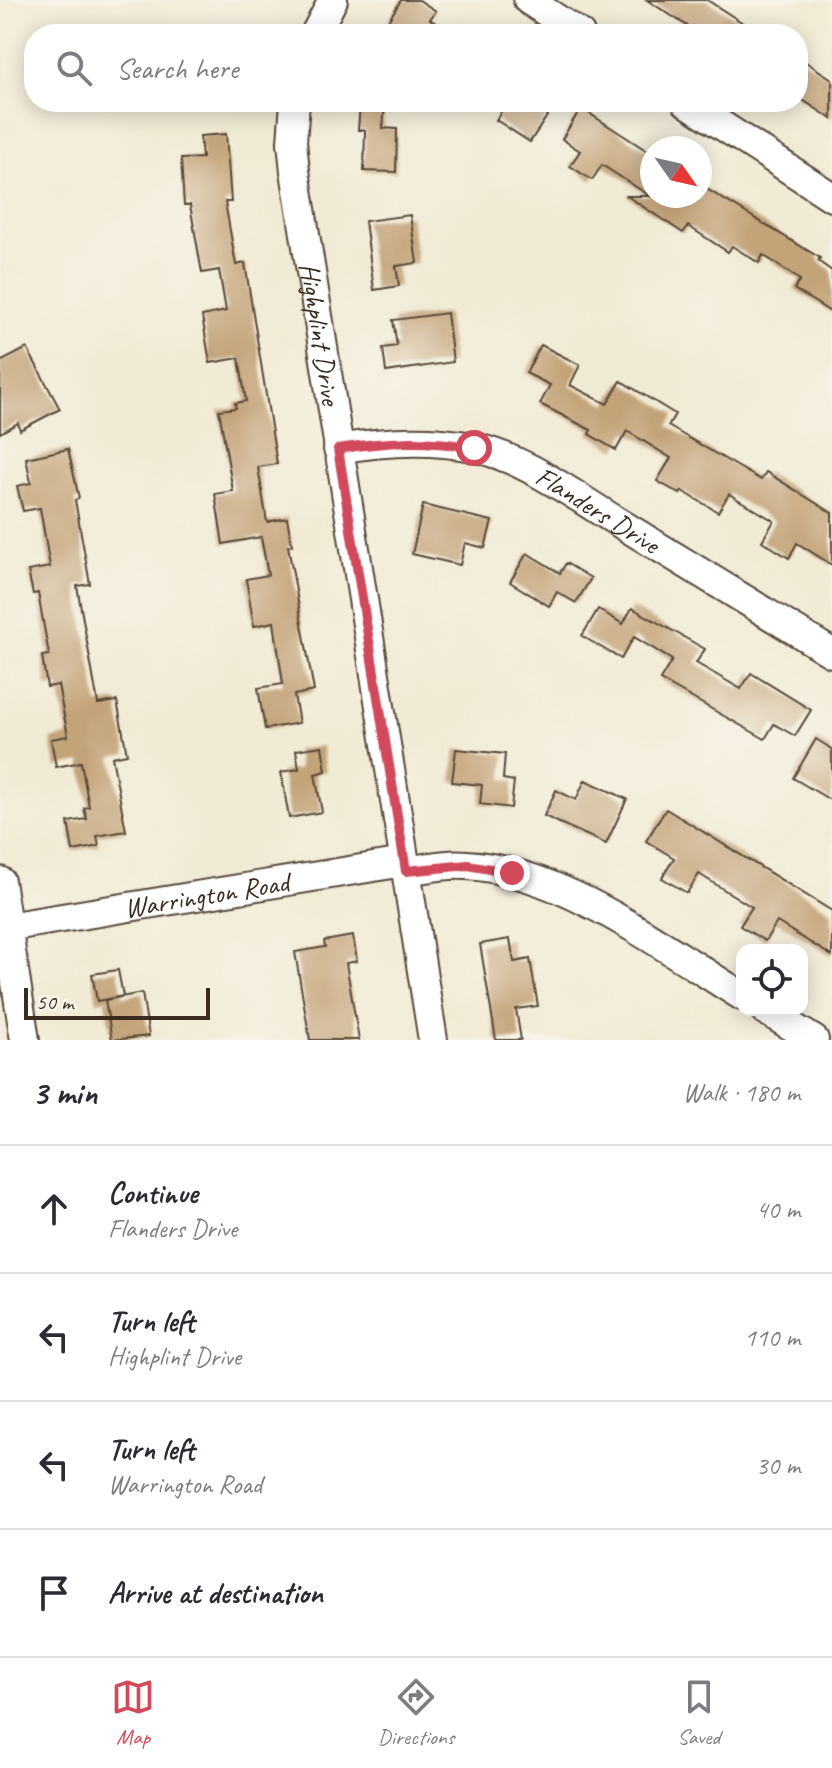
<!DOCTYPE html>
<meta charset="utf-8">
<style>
body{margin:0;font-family:Caveat,sans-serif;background:#f2f2f3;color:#2b2b33}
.controls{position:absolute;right:24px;bottom:24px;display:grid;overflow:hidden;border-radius:16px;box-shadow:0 4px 20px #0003}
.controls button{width:72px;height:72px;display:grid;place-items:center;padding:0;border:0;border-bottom:2px solid #e1e1e2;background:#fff;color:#2b2b33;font:40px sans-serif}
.compass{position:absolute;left:640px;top:136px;width:72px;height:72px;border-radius:50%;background:#fff;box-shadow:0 4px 20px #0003;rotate:124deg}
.scale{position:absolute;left:24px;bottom:20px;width:186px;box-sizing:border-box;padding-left:8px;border:4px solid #3b2a1e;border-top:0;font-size:22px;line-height:28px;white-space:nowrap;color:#3b2a1e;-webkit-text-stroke:6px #f7f3e8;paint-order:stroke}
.stop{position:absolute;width:24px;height:24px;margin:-18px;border:6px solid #d1495b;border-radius:50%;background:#fff}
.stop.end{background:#d1495b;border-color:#fff;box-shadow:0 2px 8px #0008}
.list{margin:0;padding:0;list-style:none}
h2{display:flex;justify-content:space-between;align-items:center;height:104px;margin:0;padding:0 32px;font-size:34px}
h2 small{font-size:26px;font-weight:400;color:#7c7c81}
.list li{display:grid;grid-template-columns:52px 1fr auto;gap:24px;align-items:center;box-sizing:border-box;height:128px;padding:0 32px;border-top:2px solid #e1e1e2}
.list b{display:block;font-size:30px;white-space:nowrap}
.list p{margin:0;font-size:26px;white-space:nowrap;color:#7c7c81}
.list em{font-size:26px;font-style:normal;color:#7c7c81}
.icon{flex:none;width:44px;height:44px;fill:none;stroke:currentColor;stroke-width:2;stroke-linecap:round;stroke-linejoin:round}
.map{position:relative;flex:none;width:832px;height:1040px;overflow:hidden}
.search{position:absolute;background:#fff;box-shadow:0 4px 20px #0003;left:24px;right:24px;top:24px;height:88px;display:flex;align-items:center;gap:20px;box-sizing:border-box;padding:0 28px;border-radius:32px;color:#7c7c81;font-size:30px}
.sheet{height:616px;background:#fff}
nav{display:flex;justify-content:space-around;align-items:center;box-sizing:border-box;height:112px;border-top:2px solid #e1e1e2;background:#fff;font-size:22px;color:#7c7c81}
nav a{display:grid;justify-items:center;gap:4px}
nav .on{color:#d1495b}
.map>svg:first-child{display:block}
.building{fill:#c3a378}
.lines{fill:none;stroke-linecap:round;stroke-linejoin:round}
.minor-casing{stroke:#564739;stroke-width:32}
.minor{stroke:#fff;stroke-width:28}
.route{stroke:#d1495b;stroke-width:10}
.labels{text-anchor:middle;stroke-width:6;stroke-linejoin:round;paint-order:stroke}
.street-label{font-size:28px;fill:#3b2a1e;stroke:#f7f3e8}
</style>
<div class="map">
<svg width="832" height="1040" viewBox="0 0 832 1040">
<rect width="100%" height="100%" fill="#f7f3e8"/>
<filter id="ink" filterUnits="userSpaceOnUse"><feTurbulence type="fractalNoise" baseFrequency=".0125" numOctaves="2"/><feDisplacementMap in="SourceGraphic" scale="16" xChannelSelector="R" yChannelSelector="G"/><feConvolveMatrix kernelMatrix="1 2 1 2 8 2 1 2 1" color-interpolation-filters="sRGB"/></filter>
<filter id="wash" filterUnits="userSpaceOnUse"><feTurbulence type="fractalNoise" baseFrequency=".006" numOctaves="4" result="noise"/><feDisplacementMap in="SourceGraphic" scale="32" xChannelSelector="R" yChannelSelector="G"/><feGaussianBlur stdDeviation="1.8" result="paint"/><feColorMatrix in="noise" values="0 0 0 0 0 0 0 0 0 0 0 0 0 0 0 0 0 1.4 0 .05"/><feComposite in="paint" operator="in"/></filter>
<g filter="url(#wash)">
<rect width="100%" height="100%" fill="#f1ead4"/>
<g id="blocks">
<g class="building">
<path d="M 401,0 L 419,0 L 436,11 L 430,19 L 453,34 L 409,34 L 388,21 Z"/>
<path d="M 647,0 L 707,0 L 760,34 L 700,34 Z"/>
<path d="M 798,57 L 832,79 L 832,119 L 798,97 Z"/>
<path d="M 507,102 L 532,102 L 549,113 L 530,142 L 496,120 Z"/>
<path d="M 360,104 L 385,105 L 383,128 L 397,129 L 396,172 L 364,171 L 365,130 L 358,130 Z"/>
<path d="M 581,108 L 652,154 L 652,196 L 700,196 L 700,185 L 820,258 L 818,261 L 832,271 L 832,313 L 794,289 L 800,280 L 763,255 L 759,263 L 732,246 L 728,252 L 688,226 L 683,233 L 627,196 L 650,196 L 602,165 L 592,180 L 570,166 L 580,151 L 562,139 Z"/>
<path d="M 226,134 L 231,202 L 225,202 L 236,265 L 245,263 L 277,464 L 258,467 L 267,522 L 287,518 L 292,545 L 288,546 L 314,691 L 294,695 L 299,723 L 265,729 L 258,688 L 283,684 L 274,622 L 254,626 L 246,579 L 268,575 L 261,537 L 223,544 L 215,494 L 233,491 L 219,410 L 236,408 L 235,403 L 246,401 L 239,358 L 210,363 L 202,316 L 226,311 L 219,270 L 202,273 L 190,205 L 184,205 L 181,159 L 202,158 L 200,136 Z"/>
<path d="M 410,215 L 417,263 L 396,266 L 399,286 L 374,290 L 365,221 Z"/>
<path d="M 447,313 L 453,362 L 386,372 L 383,348 L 397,346 L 393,320 Z"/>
<path d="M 541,345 L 580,365 L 570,385 L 607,404 L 621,381 L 675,414 L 668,426 L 761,480 L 766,472 L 832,513 L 832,565 L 797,543 L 789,558 L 762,541 L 774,521 L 729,494 L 718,512 L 682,491 L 680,494 L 657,481 L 671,458 L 627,431 L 616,450 L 589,434 L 591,430 L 540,404 L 550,385 L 526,373 Z"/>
<path d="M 27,348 L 60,409 L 20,430 L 18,423 L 0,433 L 0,362 Z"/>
<path d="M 68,449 L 79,498 L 75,500 L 90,584 L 77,586 L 98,704 L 117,701 L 127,754 L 112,757 L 126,831 L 97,836 L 99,846 L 73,851 L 68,822 L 87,819 L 84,808 L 89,807 L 81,762 L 56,767 L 51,739 L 68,736 L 58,685 L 47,687 L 42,656 L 49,655 L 38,593 L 33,594 L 28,571 L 50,567 L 40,508 L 23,511 L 17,486 L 31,483 L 26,458 Z"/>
<path d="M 423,505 L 492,521 L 485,548 L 465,543 L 460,565 L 412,554 Z"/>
<path d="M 527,553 L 560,573 L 566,563 L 591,578 L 576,603 L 557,592 L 549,606 L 510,582 Z"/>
<path d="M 632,608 L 705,649 L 696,663 L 741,689 L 751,673 L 811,710 L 795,736 L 774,724 L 765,739 L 660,680 L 672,660 L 634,637 L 621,659 L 582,636 L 598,609 L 623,624 Z"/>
<path d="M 816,739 L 832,749 L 832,801 L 793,778 Z"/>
<path d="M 322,746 L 326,771 L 315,774 L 322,812 L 289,818 L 281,772 L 299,769 L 296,750 Z"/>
<path d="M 456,749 L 505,754 L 503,779 L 514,781 L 511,808 L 480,804 L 482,785 L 452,782 Z"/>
<path d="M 585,780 L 627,799 L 606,844 L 544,816 L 556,790 L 576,800 Z"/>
<path d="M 666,809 L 832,911 L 832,956 L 777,922 L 765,941 L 740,926 L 752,907 L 699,874 L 687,893 L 662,878 L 674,858 L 646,841 Z"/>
<path d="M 353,936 L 357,961 L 346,963 L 359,1040 L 310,1040 L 295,952 L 325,947 L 324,941 Z"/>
<path d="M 510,939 L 514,962 L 530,959 L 538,1006 L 516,1009 L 521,1040 L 496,1040 L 480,944 Z"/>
<path d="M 118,970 L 123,996 L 97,1001 L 92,974 Z"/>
<path d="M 142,993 L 149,1036 L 112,1040 L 105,1000 Z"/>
</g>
</g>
</g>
<g filter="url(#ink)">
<use href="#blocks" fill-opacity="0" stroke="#564739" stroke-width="2"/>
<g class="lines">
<g class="minor-casing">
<g id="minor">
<path d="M 528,0 L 580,34"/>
<path d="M 315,34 L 333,0"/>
<path id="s1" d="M 295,102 L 292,142 L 295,171 L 433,1040"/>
<path d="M 686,102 L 832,197"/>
<path id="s2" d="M 338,449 C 383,441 427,438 472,447 C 525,458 573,495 618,522 C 689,566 761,609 832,653"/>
<path d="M 406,871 C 426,868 447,863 467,865 C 563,871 662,947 742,996"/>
<path d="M 0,881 L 25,1040"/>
<path id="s3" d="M 7,927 L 404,862"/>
<path d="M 765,1010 L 814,1040"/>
</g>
</g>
<use href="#minor" class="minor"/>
</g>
</g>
<g class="lines" filter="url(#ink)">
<path class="route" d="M 474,448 C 426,439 386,441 338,449 L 406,871 L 468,865 L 512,873"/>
</g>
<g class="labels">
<g class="street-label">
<text dy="10" stroke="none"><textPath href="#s1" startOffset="234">Highplint Drive</textPath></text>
<text dy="10" stroke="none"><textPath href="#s2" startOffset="276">Flanders Drive</textPath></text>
<text dy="10" stroke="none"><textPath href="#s3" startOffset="202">Warrington Road</textPath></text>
</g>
</g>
</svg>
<div class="controls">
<button><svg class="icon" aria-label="locate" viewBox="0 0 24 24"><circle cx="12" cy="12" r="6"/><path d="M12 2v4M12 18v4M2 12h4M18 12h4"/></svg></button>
</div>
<svg class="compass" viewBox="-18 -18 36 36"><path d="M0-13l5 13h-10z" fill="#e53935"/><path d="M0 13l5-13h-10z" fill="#7c7c81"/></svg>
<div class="scale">50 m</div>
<div class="stop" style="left:474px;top:448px"></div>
<div class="stop end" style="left:512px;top:873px"></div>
<div class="search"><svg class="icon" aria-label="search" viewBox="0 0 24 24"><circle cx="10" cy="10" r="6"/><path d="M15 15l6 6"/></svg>Search here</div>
</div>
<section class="sheet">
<h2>3 min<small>Walk · 180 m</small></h2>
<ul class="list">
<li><svg class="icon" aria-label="ahead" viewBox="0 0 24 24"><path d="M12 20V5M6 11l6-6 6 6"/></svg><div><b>Continue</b><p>Flanders Drive</p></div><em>40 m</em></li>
<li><svg class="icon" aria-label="left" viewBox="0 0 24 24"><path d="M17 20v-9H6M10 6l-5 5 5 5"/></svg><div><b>Turn left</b><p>Highplint Drive</p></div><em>110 m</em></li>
<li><svg class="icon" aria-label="left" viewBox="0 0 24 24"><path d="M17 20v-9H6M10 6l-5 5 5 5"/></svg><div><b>Turn left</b><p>Warrington Road</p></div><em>30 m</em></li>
<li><svg class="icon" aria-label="arrive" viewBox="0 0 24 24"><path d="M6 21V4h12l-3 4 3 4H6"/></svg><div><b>Arrive at destination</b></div></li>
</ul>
</section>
<nav>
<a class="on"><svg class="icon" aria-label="map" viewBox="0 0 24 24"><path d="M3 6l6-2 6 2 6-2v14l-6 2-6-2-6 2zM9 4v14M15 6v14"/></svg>Map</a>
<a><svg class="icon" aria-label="directions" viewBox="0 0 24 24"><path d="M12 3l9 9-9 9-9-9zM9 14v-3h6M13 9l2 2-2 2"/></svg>Directions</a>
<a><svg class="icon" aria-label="saved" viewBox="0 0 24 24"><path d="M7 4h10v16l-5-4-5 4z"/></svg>Saved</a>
</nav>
